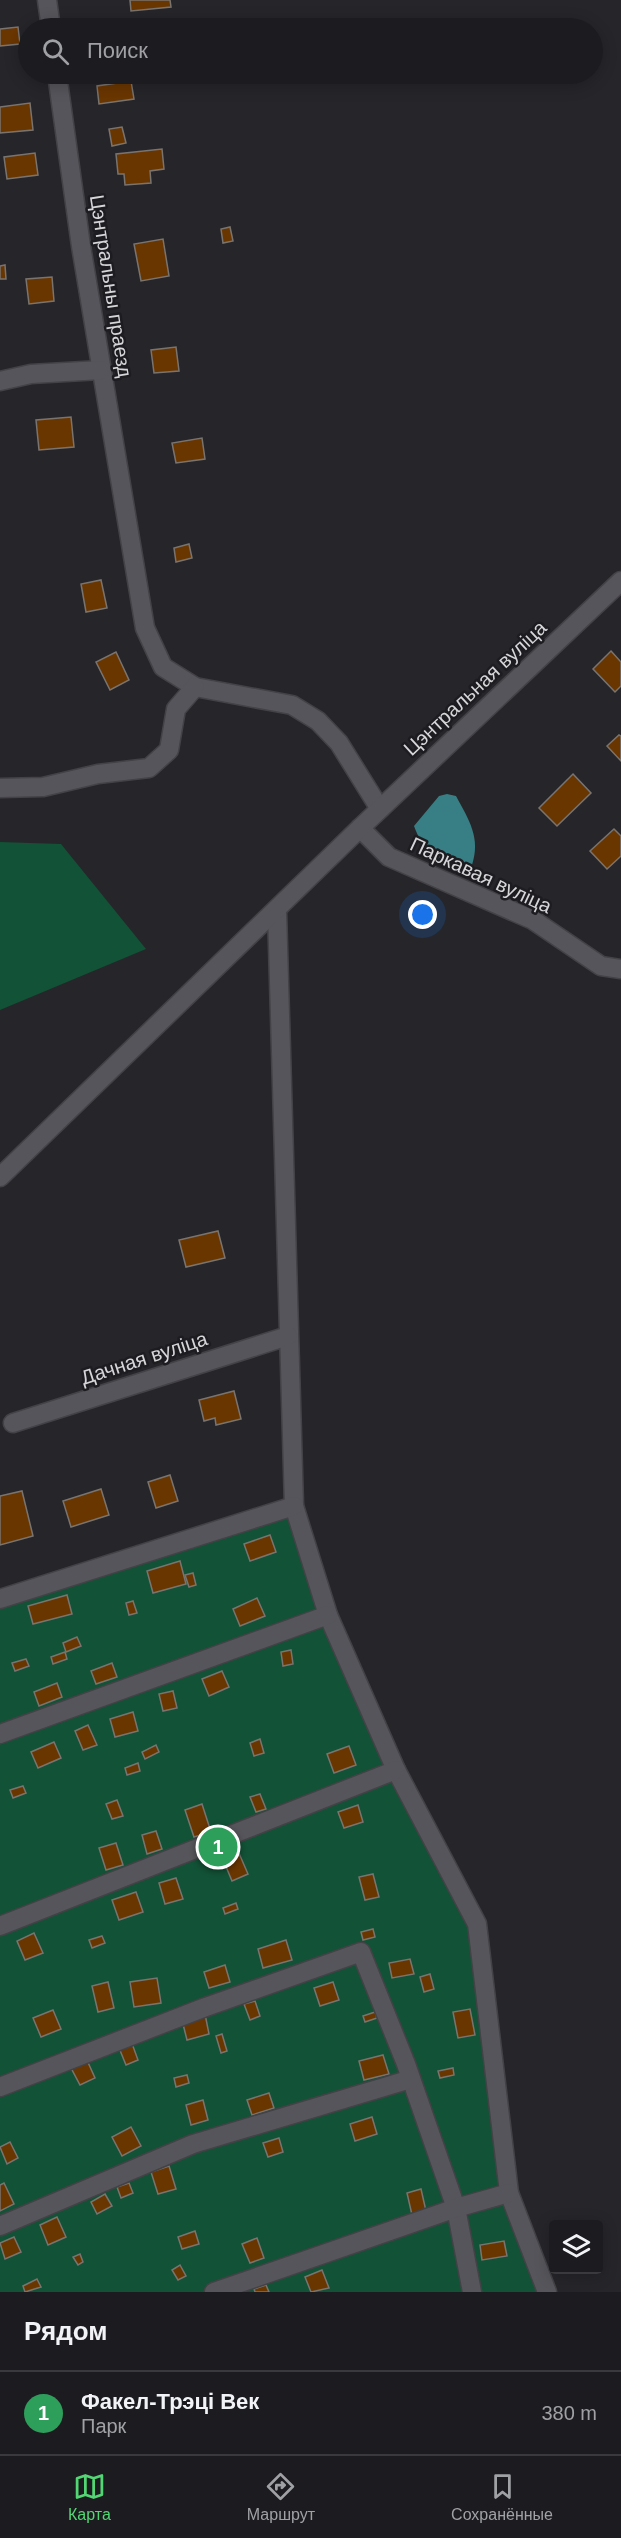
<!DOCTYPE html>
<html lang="ru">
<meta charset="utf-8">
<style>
body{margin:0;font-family:Arial,sans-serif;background:#29292d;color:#f1f3f6}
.controls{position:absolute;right:18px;bottom:18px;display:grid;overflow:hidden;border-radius:6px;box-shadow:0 3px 15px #0003}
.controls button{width:54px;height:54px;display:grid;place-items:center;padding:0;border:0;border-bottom:2px solid #3a3a3e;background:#1c1c20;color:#f1f3f6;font:30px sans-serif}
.you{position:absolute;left:423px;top:915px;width:21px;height:21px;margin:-15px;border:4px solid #fff;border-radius:50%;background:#1a73e8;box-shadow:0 0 0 9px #1a73e833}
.badge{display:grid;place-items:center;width:39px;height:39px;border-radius:50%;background:#52d673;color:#fff;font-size:20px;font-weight:700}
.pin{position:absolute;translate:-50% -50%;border:3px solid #fff;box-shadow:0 2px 6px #0006}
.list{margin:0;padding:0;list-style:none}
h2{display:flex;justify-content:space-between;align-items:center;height:78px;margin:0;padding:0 24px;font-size:26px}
h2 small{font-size:20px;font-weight:400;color:#a0a1a5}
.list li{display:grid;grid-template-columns:39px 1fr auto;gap:18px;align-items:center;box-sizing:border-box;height:84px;padding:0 24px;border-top:2px solid #3a3a3e}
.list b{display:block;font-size:22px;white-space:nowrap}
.list p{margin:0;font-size:20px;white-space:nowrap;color:#a0a1a5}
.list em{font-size:20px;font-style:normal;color:#a0a1a5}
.icon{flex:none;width:33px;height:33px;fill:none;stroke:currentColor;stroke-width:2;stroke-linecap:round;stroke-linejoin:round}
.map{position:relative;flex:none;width:621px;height:2292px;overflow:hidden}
.search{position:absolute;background:#1c1c20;box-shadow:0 3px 15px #0003;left:18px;right:18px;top:18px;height:66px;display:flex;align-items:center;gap:15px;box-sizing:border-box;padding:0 21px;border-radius:33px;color:#a0a1a5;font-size:22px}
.sheet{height:162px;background:#1c1c20}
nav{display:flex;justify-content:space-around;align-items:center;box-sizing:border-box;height:84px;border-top:2px solid #3a3a3e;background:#1c1c20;font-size:16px;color:#a0a1a5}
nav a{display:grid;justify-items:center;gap:3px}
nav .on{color:#52d673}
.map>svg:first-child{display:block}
.green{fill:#125236}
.water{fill:#377f84}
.building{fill:#6a3600;stroke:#797470;stroke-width:1.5}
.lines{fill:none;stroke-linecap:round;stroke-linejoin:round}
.minor-casing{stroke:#434246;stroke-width:21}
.minor{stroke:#56555b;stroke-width:18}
.labels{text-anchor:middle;stroke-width:5;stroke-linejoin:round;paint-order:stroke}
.street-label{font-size:20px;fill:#d6d6d9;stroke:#1d1c21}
</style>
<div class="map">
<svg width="621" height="2292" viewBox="0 0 621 2292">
<rect width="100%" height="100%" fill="#26252a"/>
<g class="green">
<path d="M 0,842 L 61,844 L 146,949 L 0,1010 Z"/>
<path d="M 294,1506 L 328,1615 L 477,1924 L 509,2193 L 547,2292 L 0,2292 L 0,1599 Z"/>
</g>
<path class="water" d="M 447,794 L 456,796 C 469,820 481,838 472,865 C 441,873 424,853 414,826 L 439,796 Z"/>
<g class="building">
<path d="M 130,0 L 170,0 L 171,7 L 131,11 Z"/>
<path d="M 131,20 L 132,28 L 108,28 L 107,24 Z"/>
<path d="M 18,27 L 20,44 L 0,46 L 0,29 Z"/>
<path d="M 189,74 L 207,74 L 207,79 L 190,81 Z"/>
<path d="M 131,81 L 134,99 L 99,104 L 97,86 Z"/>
<path d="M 30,103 L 33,130 L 0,133 L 0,107 Z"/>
<path d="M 122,127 L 126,143 L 112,146 L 109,129 Z"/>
<path d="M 162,149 L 164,169 L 150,171 L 151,183 L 125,185 L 124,174 L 118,174 L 116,154 Z"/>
<path d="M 35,153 L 38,175 L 7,179 L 4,157 Z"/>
<path d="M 230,227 L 233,241 L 223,243 L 221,229 Z"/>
<path d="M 163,239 L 169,276 L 141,281 L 134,244 Z"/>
<path d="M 5,265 L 6,279 L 0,279 L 0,266 Z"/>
<path d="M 52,277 L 54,301 L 29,304 L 26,279 Z"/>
<path d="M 176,347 L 179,371 L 154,373 L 151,350 Z"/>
<path d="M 71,417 L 74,447 L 39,450 L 36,420 Z"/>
<path d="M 202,438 L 205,459 L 176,463 L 172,443 Z"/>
<path d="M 189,544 L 192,558 L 176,562 L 174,548 Z"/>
<path d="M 101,580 L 107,608 L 86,612 L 81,584 Z"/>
<path d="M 611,651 L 621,662 L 621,686 L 615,692 L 593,669 Z"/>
<path d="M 116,652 L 129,680 L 110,690 L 96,662 Z"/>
<path d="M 619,735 L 621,736 L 621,761 L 607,746 Z"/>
<path d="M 573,774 L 591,793 L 557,826 L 539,808 Z"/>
<path d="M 614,829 L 621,836 L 621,856 L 607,869 L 590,851 Z"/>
<path d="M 218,1231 L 225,1258 L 186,1267 L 179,1240 Z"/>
<path d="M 234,1391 L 241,1419 L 216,1425 L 215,1418 L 204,1421 L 199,1400 Z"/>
<path d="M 170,1475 L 178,1501 L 156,1508 L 148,1482 Z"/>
<path d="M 101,1489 L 109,1515 L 71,1527 L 63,1501 Z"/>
<path d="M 22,1491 L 33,1536 L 0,1545 L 0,1496 Z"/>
<path d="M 270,1535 L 276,1552 L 250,1561 L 244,1544 Z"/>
<path d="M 180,1561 L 186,1584 L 153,1593 L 147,1571 Z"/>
<path d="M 193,1573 L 196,1585 L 189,1587 L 185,1575 Z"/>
<path d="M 67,1595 L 72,1614 L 33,1624 L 28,1606 Z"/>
<path d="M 257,1598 L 265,1616 L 240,1626 L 233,1609 Z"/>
<path d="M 133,1601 L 137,1613 L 129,1615 L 126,1603 Z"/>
<path d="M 77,1637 L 81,1646 L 66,1652 L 63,1643 Z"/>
<path d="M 291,1650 L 293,1664 L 283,1666 L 281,1652 Z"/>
<path d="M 65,1652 L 67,1659 L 53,1664 L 51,1657 Z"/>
<path d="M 26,1659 L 29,1666 L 15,1671 L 12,1663 Z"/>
<path d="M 112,1663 L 117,1677 L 96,1684 L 91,1671 Z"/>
<path d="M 222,1671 L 229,1687 L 209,1696 L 202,1679 Z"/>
<path d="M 57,1683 L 62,1697 L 39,1706 L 34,1692 Z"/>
<path d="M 173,1691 L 177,1708 L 163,1711 L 159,1694 Z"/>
<path d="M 133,1712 L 138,1731 L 115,1737 L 110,1719 Z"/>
<path d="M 88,1725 L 97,1745 L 83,1750 L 75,1731 Z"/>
<path d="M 260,1739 L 264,1753 L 254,1756 L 250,1743 Z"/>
<path d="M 54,1742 L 61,1758 L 38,1768 L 31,1752 Z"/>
<path d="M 156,1745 L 159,1752 L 145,1759 L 142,1752 Z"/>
<path d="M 349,1746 L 356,1765 L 334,1773 L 327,1754 Z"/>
<path d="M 138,1763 L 140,1771 L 127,1775 L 125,1768 Z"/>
<path d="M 23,1786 L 26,1793 L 13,1798 L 10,1790 Z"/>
<path d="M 260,1794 L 266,1809 L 256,1812 L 250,1797 Z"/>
<path d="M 117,1800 L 123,1816 L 112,1819 L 106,1804 Z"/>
<path d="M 202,1804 L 211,1832 L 194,1837 L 185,1810 Z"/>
<path d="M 358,1805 L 363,1822 L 344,1828 L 338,1812 Z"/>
<path d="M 156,1831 L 162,1849 L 147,1854 L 142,1835 Z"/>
<path d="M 116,1843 L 123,1865 L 106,1870 L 99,1848 Z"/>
<path d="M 238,1851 L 248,1874 L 232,1881 L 222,1857 Z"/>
<path d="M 373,1874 L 379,1897 L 365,1900 L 359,1877 Z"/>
<path d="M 176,1878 L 183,1899 L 165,1904 L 159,1883 Z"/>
<path d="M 136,1892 L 143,1912 L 119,1920 L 112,1900 Z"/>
<path d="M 236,1903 L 238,1909 L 225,1914 L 223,1908 Z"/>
<path d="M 373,1929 L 375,1937 L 363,1940 L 361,1932 Z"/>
<path d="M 34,1933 L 43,1953 L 25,1960 L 17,1941 Z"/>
<path d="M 102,1936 L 105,1943 L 92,1948 L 89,1940 Z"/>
<path d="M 286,1940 L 292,1960 L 263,1968 L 258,1949 Z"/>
<path d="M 410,1959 L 414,1974 L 392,1978 L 389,1963 Z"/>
<path d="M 225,1965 L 230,1982 L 209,1988 L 204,1972 Z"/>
<path d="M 430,1974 L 434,1989 L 424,1992 L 420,1977 Z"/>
<path d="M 157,1978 L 161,2003 L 134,2007 L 130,1982 Z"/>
<path d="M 108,1982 L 114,2008 L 98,2012 L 92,1986 Z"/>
<path d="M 333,1982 L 339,2000 L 320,2006 L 314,1988 Z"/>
<path d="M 255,2001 L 260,2016 L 250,2020 L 244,2004 Z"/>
<path d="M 470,2009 L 475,2035 L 458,2038 L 453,2012 Z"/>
<path d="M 53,2010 L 61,2029 L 41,2037 L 33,2018 Z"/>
<path d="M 375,2012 L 377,2018 L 365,2022 L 363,2016 Z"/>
<path d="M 205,2014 L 209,2034 L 187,2040 L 182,2020 Z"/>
<path d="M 222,2034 L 227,2051 L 221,2053 L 216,2036 Z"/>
<path d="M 130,2038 L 138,2060 L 126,2065 L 117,2043 Z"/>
<path d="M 383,2055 L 389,2074 L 364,2080 L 359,2061 Z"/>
<path d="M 86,2058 L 95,2078 L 80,2085 L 70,2066 Z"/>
<path d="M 453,2068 L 454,2075 L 440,2078 L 438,2071 Z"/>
<path d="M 187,2075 L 189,2083 L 176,2087 L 174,2078 Z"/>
<path d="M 269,2093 L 274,2108 L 252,2115 L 247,2100 Z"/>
<path d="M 203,2100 L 208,2120 L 191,2125 L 186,2105 Z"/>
<path d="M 372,2117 L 377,2134 L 355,2141 L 350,2124 Z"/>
<path d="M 131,2127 L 141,2146 L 122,2156 L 112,2137 Z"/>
<path d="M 279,2138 L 283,2152 L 268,2157 L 263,2143 Z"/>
<path d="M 10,2142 L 18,2158 L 7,2164 L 0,2147 Z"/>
<path d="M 169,2166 L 176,2189 L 158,2194 L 151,2172 Z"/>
<path d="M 4,2183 L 14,2204 L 0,2211 L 0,2185 Z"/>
<path d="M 129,2183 L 133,2193 L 121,2198 L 117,2187 Z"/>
<path d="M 421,2189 L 426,2211 L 412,2215 L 407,2193 Z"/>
<path d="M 105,2194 L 112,2206 L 97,2214 L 91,2202 Z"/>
<path d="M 57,2217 L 66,2237 L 48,2245 L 40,2225 Z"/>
<path d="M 195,2231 L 199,2244 L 182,2249 L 178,2237 Z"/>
<path d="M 14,2237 L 21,2252 L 5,2259 L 0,2243 Z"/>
<path d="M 257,2238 L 264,2258 L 250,2263 L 242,2244 Z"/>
<path d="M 504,2241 L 507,2256 L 482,2260 L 480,2245 Z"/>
<path d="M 80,2254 L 83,2262 L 78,2265 L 73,2257 Z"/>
<path d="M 180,2265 L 186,2276 L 178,2280 L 172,2270 Z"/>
<path d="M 322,2270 L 329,2288 L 311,2292 L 305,2277 Z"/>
<path d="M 37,2279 L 41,2287 L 25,2292 L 23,2286 Z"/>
<path d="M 266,2285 L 269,2292 L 255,2292 L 254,2289 Z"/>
</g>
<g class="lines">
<g class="minor-casing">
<g id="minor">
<path d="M 47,0 L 51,28"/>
<path d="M 57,74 L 81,246 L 145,628 L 163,667 L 195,687 L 292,705 L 318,721 L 339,743 L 380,809"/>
<path d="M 0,381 L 31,374 L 101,370"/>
<path d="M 0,788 L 43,787 L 98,774 L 149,768 L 169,750 L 176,709 L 195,687"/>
<path d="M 360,828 L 389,857 L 533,920 L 601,966 L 621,969"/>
<path d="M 277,911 L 294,1506 L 328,1615 L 396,1770 L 477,1924 L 509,2193 L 547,2292"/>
<path d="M 0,1177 L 360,828 L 621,581"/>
<path d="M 13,1423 L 288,1336"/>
<path d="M 0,1599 L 294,1506"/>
<path d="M 0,1734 L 328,1615"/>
<path d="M 0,1926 L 396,1770"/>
<path d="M 0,2087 L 203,2008 L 361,1952 L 406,2064 L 456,2208 L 472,2292"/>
<path d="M 0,2226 L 193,2144 L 411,2079"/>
<path d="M 214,2292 L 456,2208 L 509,2193"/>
</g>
</g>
<use href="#minor" class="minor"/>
</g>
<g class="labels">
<g class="street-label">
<text transform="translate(111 286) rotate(81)" y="7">Цэнтральны праезд</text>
<text transform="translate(475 688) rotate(-43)" y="7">Цэнтральная вуліца</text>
<text transform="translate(481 875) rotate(25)" y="7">Паркавая вуліца</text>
<text transform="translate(144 1358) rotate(-18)" y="7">Дачная вуліца</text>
</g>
</g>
</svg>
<div class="controls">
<button><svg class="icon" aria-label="layers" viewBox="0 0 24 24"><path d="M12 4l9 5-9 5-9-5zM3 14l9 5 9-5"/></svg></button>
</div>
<div class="you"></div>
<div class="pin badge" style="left:218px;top:1847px;background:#2e9e5b">1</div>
<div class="search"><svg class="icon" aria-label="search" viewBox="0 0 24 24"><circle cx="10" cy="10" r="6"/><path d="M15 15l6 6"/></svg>Поиск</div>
</div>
<section class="sheet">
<h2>Рядом<small></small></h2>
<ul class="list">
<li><span class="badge" style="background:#2e9e5b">1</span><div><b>Факел-Трэці Век</b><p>Парк</p></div><em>380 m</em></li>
</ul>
</section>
<nav>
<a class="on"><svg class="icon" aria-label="map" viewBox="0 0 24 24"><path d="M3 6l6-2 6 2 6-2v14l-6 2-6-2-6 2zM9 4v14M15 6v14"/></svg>Карта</a>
<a><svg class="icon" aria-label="directions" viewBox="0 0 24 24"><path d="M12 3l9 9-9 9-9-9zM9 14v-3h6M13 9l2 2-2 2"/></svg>Маршрут</a>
<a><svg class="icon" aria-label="saved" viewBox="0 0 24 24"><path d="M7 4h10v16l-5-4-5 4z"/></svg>Сохранённые</a>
</nav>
